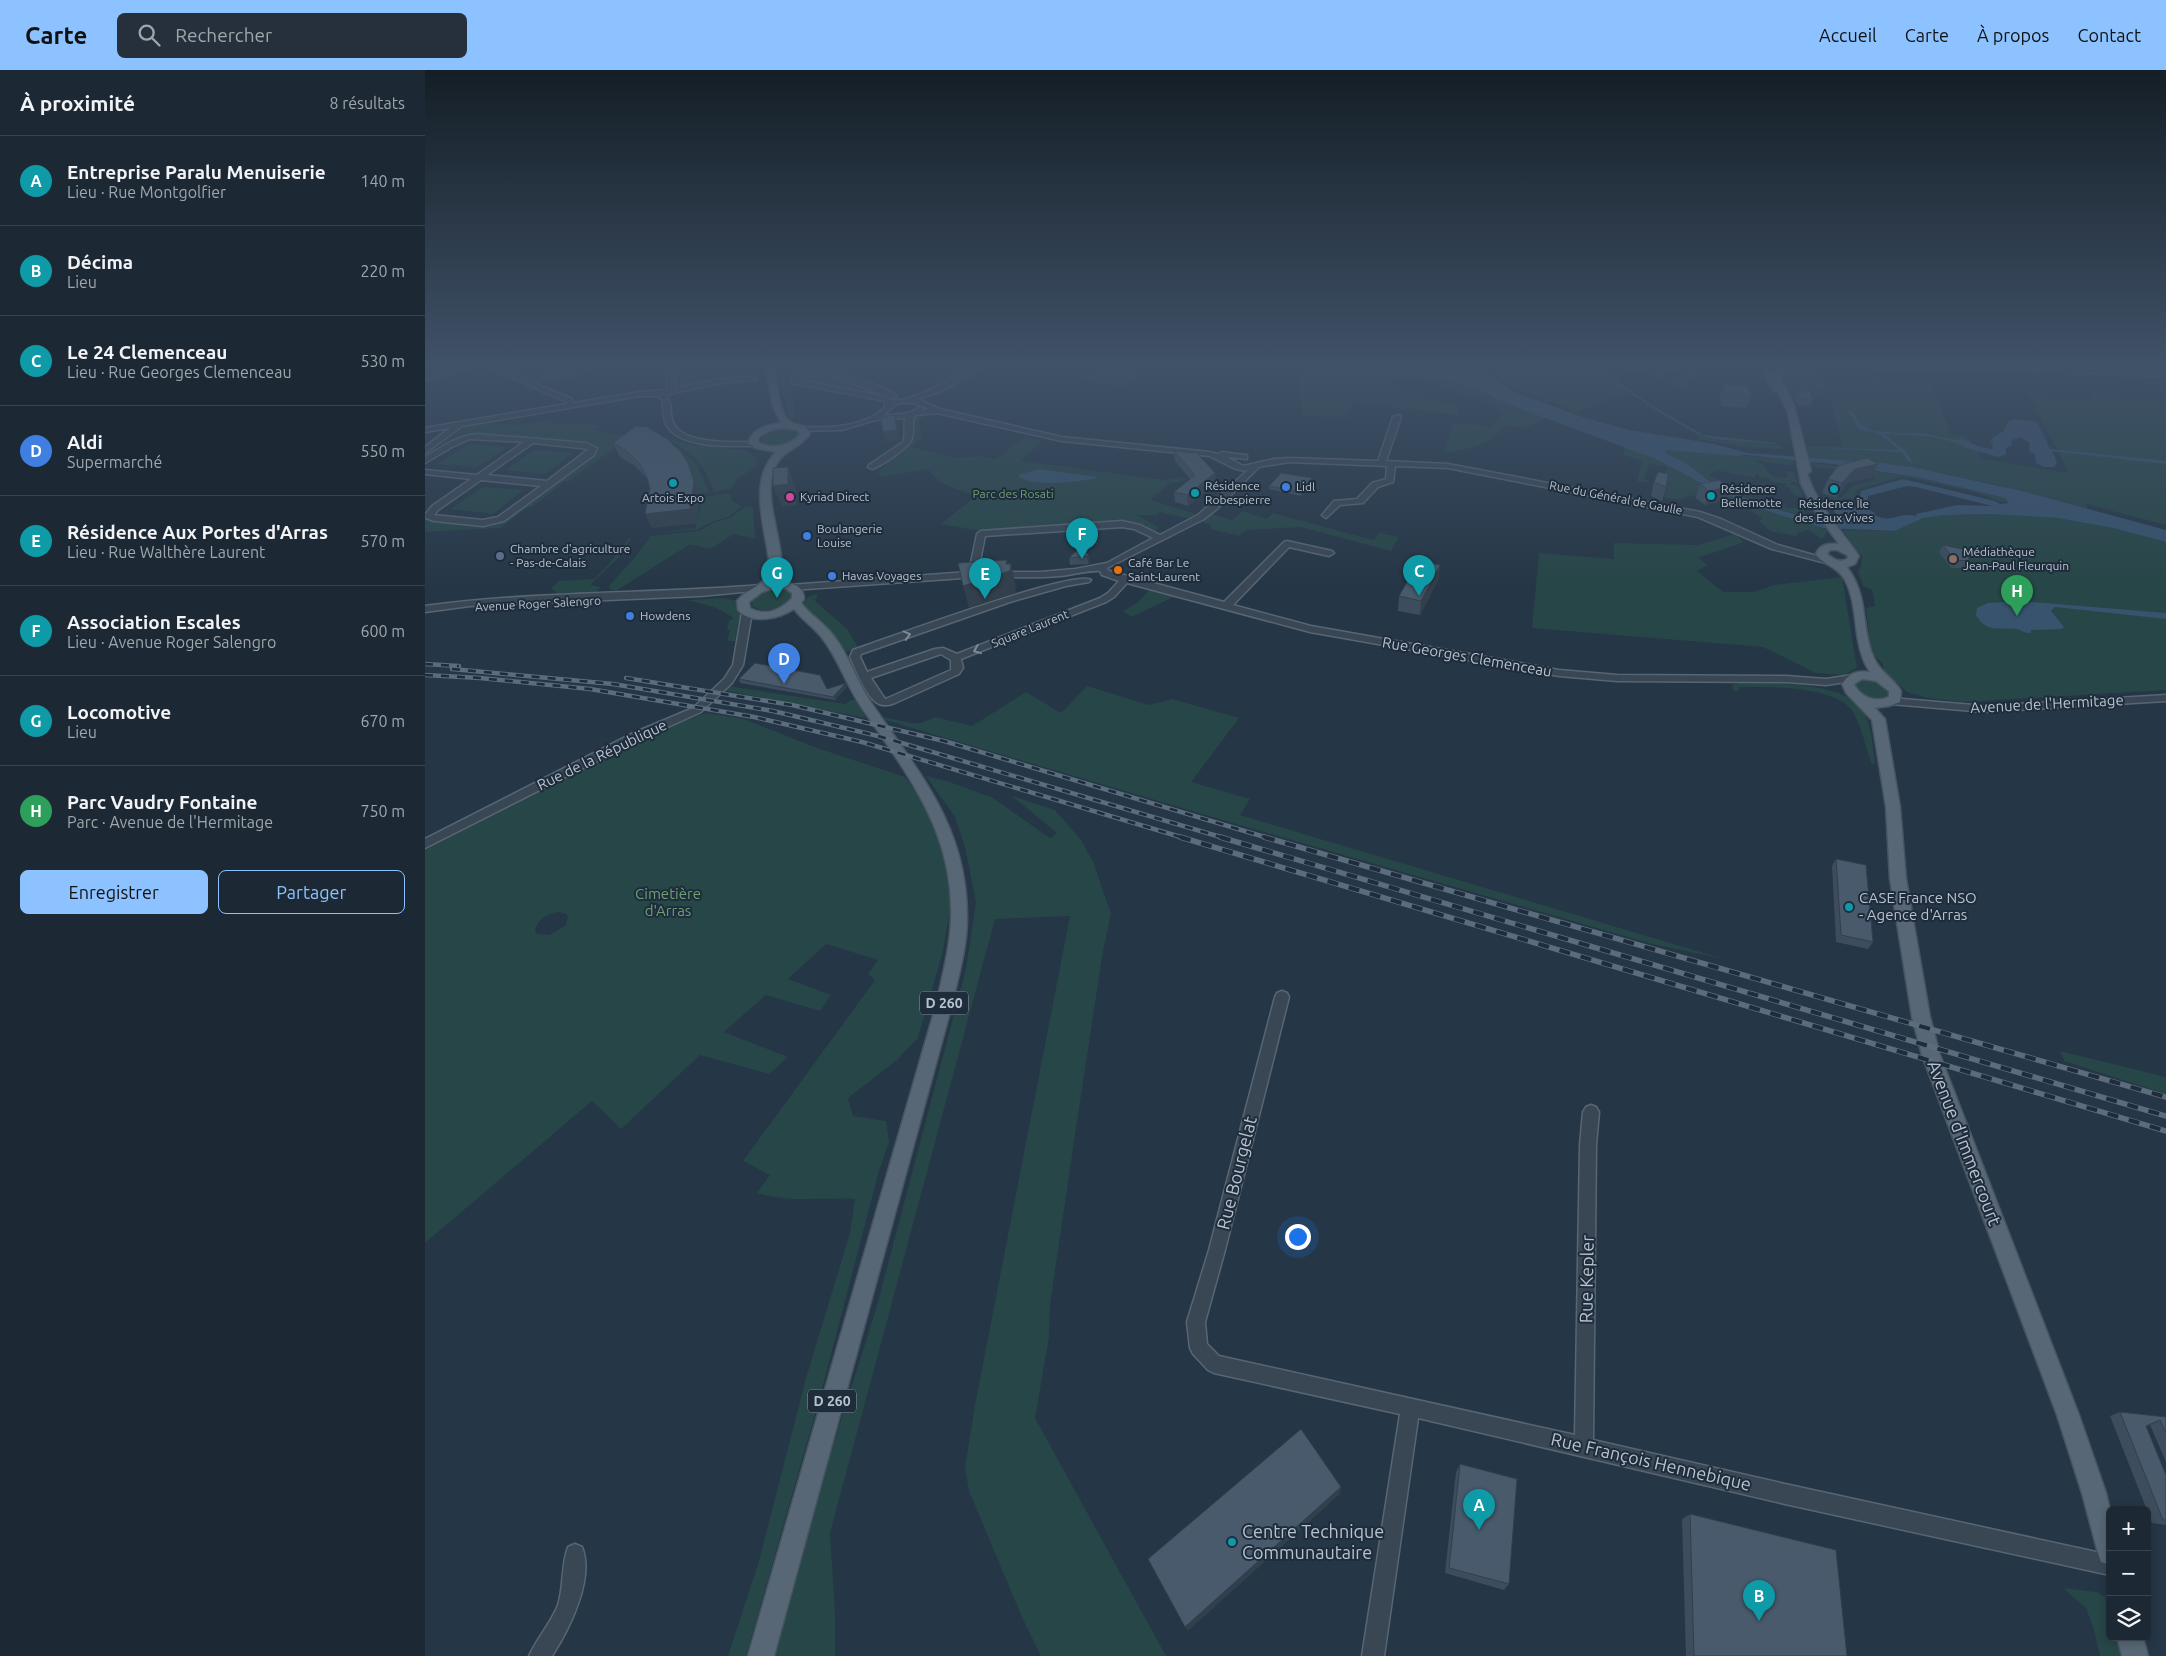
<!DOCTYPE html>
<html lang="fr">
<meta charset="utf-8">
<style>
body{margin:0;font-family:Ubuntu,sans-serif;background:#25303c;color:#f1f3f6}
.controls{position:absolute;right:15px;bottom:15px;display:grid;overflow:hidden;border-radius:8px;box-shadow:0 2px 8px #0003}
.controls button{width:45px;height:45px;display:grid;place-items:center;padding:0;border:0;border-bottom:1px solid #3a444f;background:#1c2834;color:#f1f3f6;font:25px sans-serif}
.you{position:absolute;left:872px;top:1166px;width:18px;height:18px;margin:-12px;border:4px solid #fff;border-radius:50%;background:#1a73e8;box-shadow:0 0 0 8px #1a73e833}
.badge{display:grid;place-items:center;width:32px;height:32px;border-radius:50%;background:#8cc2ff;color:#fff;font-size:16px;font-weight:700}
.pin{position:absolute;translate:-50% -41px;filter:drop-shadow(0 1px 2px #0008)}
.pin::after{content:'';position:absolute;top:26px;width:18px;height:15px;background:inherit;clip-path:polygon(0 0,100% 0,50% 100%)}
.list{margin:0;padding:0;list-style:none}
h2{display:flex;justify-content:space-between;align-items:center;height:65px;margin:0;padding:0 20px;font-size:21px}
h2 small{font-size:16px;font-weight:400;color:#a0a6ac}
.list li{display:grid;grid-template-columns:32px 1fr auto;gap:15px;align-items:center;box-sizing:border-box;height:90px;padding:0 20px;border-top:1px solid #3a444f}
.list b{display:block;font-size:19px;white-space:nowrap}
.list p{margin:0;font-size:16px;white-space:nowrap;color:#a0a6ac}
.list em{font-size:16px;font-style:normal;color:#a0a6ac}
.actions{display:flex;gap:10px;padding:15px 20px}
.actions a{flex:1;padding:11px 0;border:1px solid #8cc2ff;border-radius:8px;text-align:center;font-size:18px;color:#8cc2ff}
.actions .main{background:#8cc2ff;color:#111}
.icon{flex:none;width:28px;height:28px;fill:none;stroke:currentColor;stroke-width:2;stroke-linecap:round;stroke-linejoin:round}
.map{position:relative;flex:none;width:1741px;height:1586px;overflow:hidden}
header{display:flex;align-items:center;gap:30px;box-sizing:border-box;height:70px;padding:0 25px;background:#8cc2ff;color:#111}
header strong{font-size:24px}
nav{display:flex;gap:28px;margin-inline-start:auto;font-size:18px}
.search{width:350px;height:45px;background:#25303c;display:flex;align-items:center;gap:12px;box-sizing:border-box;padding:0 18px;border-radius:8px;color:#a0a6ac;font-size:19px}
main{display:flex}
aside{flex:1;background:#1c2834}
.map>svg:first-child{display:block}
.green{fill:#274647;fill-rule:evenodd}
.water{fill:#37536e;fill-rule:evenodd}
.lines{fill:none;stroke-linecap:round;stroke-linejoin:round}
.stream{stroke:#37536e;stroke-width:2}
.minor-casing{stroke:#586572;stroke-width:3}
.major-casing{stroke:#465361;stroke-width:3}
.minor{fill:#394755;fill-rule:evenodd}
.major{fill:#576775;fill-rule:evenodd}
.rail-far1-casing{stroke:#5b6c7c;stroke-width:4.5}
.rail-casing{stroke:#5b6c7c;stroke-width:5.5}
.rail-far1{stroke:#1e2c3b;stroke-width:2.5;stroke-dasharray:8;stroke-linecap:butt}
.rail{stroke:#1e2c3b;stroke-width:4;stroke-dasharray:11;stroke-linecap:butt}
.wall{fill:#3e4d5d}
.shaded-wall{fill:#323f4c}
.building{fill:#485a6c;stroke:#323f4c}
.oneway{stroke:#7e8b98}
.culture-dot{fill:#0f9aa8;stroke:#1e2c3b;stroke-width:2}
.shop-dot{fill:#3f7fe0;stroke:#1e2c3b;stroke-width:2}
.hotel-dot{fill:#d1479c;stroke:#1e2c3b;stroke-width:2}
.service-dot{fill:#5c6f8a;stroke:#1e2c3b;stroke-width:2}
.education-dot{fill:#8d6e63;stroke:#1e2c3b;stroke-width:2}
.food-dot{fill:#e8710a;stroke:#1e2c3b;stroke-width:2}
.labels{text-anchor:middle;stroke-width:4;stroke-linejoin:round;paint-order:stroke}
.far-poi-label{font-size:12px;fill:#b7c2ce;stroke:#1e2c3b;text-anchor:start}
.far-park-label{font-size:12px;fill:#6ca273;stroke:#1e2c3b}
.far-street-label{font-size:12px;fill:#b7c2ce;stroke:#1e2c3b}
.shield{fill:#1e2c3b;stroke:#8995a2;stroke-width:1}
.shield-label{font-size:14px;font-weight:bold;fill:#b7c2ce}
.street-label{font-size:15px;fill:#b7c2ce;stroke:#1e2c3b}
.park-label{font-size:15px;fill:#6ca273;stroke:#1e2c3b}
.poi-label{font-size:15px;fill:#b7c2ce;stroke:#1e2c3b;text-anchor:start}
.near-street-label{font-size:18px;fill:#b7c2ce;stroke:#1e2c3b}
.near-poi-label{font-size:18px;fill:#b7c2ce;stroke:#1e2c3b;text-anchor:start}
</style>
<header>
<strong>Carte</strong>
<div class="search"><svg class="icon" aria-label="search" viewBox="0 0 24 24"><circle cx="10" cy="10" r="6"/><path d="M15 15l6 6"/></svg>Rechercher</div>
<nav><a>Accueil</a><a>Carte</a><a>À propos</a><a>Contact</a></nav>
</header>
<main>
<aside>
<h2>À proximité<small>8 résultats</small></h2>
<ul class="list">
<li><span class="badge" style="background:#0f9aa8">A</span><div><b>Entreprise Paralu Menuiserie</b><p>Lieu · Rue Montgolfier</p></div><em>140 m</em></li>
<li><span class="badge" style="background:#0f9aa8">B</span><div><b>Décima</b><p>Lieu</p></div><em>220 m</em></li>
<li><span class="badge" style="background:#0f9aa8">C</span><div><b>Le 24 Clemenceau</b><p>Lieu · Rue Georges Clemenceau</p></div><em>530 m</em></li>
<li><span class="badge" style="background:#3f7fe0">D</span><div><b>Aldi</b><p>Supermarché</p></div><em>550 m</em></li>
<li><span class="badge" style="background:#0f9aa8">E</span><div><b>Résidence Aux Portes d'Arras</b><p>Lieu · Rue Walthère Laurent</p></div><em>570 m</em></li>
<li><span class="badge" style="background:#0f9aa8">F</span><div><b>Association Escales</b><p>Lieu · Avenue Roger Salengro</p></div><em>600 m</em></li>
<li><span class="badge" style="background:#0f9aa8">G</span><div><b>Locomotive</b><p>Lieu</p></div><em>670 m</em></li>
<li><span class="badge" style="background:#2e9e5b">H</span><div><b>Parc Vaudry Fontaine</b><p>Parc · Avenue de l'Hermitage</p></div><em>750 m</em></li>
</ul>
<div class="actions"><a class="main">Enregistrer</a><a>Partager</a></div>
</aside>
<div class="map">
<svg width="1741" height="1586" viewBox="0 0 1741 1586">
<rect width="100%" height="100%" fill="#253646"/>
<g class="green">
<path d="M 139,295 L 190,295 L 125,313 L 104,306 Z"/>
<path d="M 352,295 L 365,296 L 365,307 L 370,345 L 364,350 Z"/>
<path d="M 678,295 L 730,295 L 698,316 L 658,311 L 657,310 Z"/>
<path d="M 873,295 L 974,295 L 1056,320 L 1080,333 L 1122,347 L 1102,358 L 1079,355 C 1064,377 1044,378 1019,383 L 1028,352 L 1067,357 L 1078,344 C 1066,327 1046,330 1029,322 C 1012,315 1008,307 986,309 L 984,307 L 971,308 L 966,311 L 965,315 C 985,326 1009,329 1032,336 L 1034,345 L 949,335 L 928,330 L 921,347 L 878,346 Z"/>
<path d="M 1061,295 L 1270,295 L 1273,314 L 1270,314 L 1270,308 L 1263,308 L 1260,303 L 1238,302 L 1239,308 L 1264,309 L 1265,320 L 1260,320 C 1239,309 1222,297 1198,303 L 1195,307 L 1188,304 L 1184,304 L 1195,311 L 1194,316 L 1205,323 L 1151,342 L 1097,321 L 1086,316 Z"/>
<path d="M 393,299 L 461,323 L 470,328 C 464,330 389,313 376,310 L 374,308 L 385,301 Z"/>
<path d="M 1377,299 L 1393,300 L 1399,306 L 1398,311 L 1408,316 L 1444,319 L 1440,310 L 1506,316 L 1526,364 L 1541,365 L 1557,389 L 1644,403 L 1603,322 L 1612,323 L 1621,328 L 1669,330 L 1665,324 L 1697,326 L 1698,328 L 1741,332 L 1741,455 L 1661,434 L 1662,439 L 1569,414 L 1492,398 L 1381,387 L 1383,382 L 1382,376 L 1418,377 L 1405,330 L 1366,326 L 1357,313 L 1360,302 L 1365,300 L 1378,301 Z"/>
<path d="M 502,344 L 494,350 L 497,367 L 486,377 L 532,388 L 554,386 L 571,389 L 601,367 L 616,371 L 596,391 L 740,410 L 759,407 L 762,410 L 744,414 L 725,430 L 774,445 L 787,444 L 807,450 L 818,441 L 842,449 L 848,443 L 948,470 L 954,463 L 974,467 L 966,481 L 876,457 L 821,460 L 814,466 L 786,459 L 785,455 L 775,451 L 735,442 L 731,445 L 712,445 L 735,458 L 728,462 L 713,455 L 715,453 L 693,450 L 554,461 L 516,454 L 552,425 C 533,420 515,416 503,399 L 456,407 L 453,402 L 462,395 L 456,394 L 477,380 L 488,369 L 488,349 L 493,345 Z"/>
<path d="M 128,350 L 128,353 L 175,355 L 173,360 C 183,364 190,367 202,364 L 205,366 L 144,411 L 140,411 L 107,437 L 103,437 L 75,458 L 0,462 L 0,447 C 12,454 48,458 62,455 C 71,454 79,450 87,446 L 173,381 L 169,376 L 158,373 L 59,363 L 30,370 L 0,388 L 0,385 L 34,361 L 45,355 L 63,353 L 91,355 Z"/>
<path d="M 353,359 L 371,361 L 373,365 C 365,375 346,379 336,371 L 339,364 Z"/>
<path d="M 1274,365 L 1289,369 L 1351,374 L 1357,376 L 1359,379 L 1318,377 L 1272,369 Z"/>
<path d="M 238,367 L 267,375 L 319,380 L 332,389 L 331,397 L 312,409 L 306,419 L 289,422 C 278,391 266,381 238,367 Z"/>
<path d="M 44,374 L 82,377 L 53,397 L 13,394 Z"/>
<path d="M 248,376 L 271,393 L 284,422 L 275,424 Z"/>
<path d="M 1200,376 L 1231,389 L 1319,432 L 1403,460 L 1397,469 L 1383,460 L 1372,463 L 1373,465 L 1370,466 L 1345,461 L 1334,451 L 1337,449 L 1316,433 L 1298,431 L 1289,424 L 1271,428 L 1268,425 L 1254,430 L 1237,427 L 1236,425 L 1239,425 L 1242,419 L 1229,416 L 1237,412 L 1242,397 L 1224,394 L 1219,409 L 1224,410 L 1223,412 L 1212,412 L 1217,391 L 1198,385 Z"/>
<path d="M 109,380 L 148,383 L 120,404 L 80,400 Z"/>
<path d="M 1247,380 L 1370,390 L 1367,396 L 1332,390 L 1332,393 L 1338,394 C 1343,406 1350,407 1363,408 L 1361,400 L 1369,402 L 1373,413 L 1367,412 L 1366,414 L 1373,416 L 1378,424 L 1376,427 L 1369,425 L 1364,417 L 1359,417 L 1363,414 L 1345,411 L 1345,409 L 1334,407 L 1334,404 L 1331,403 L 1330,408 L 1291,400 L 1284,406 L 1294,409 L 1292,411 L 1312,418 L 1317,418 L 1321,412 L 1326,414 L 1319,420 L 1323,422 L 1321,425 L 1342,432 L 1359,433 L 1362,438 L 1377,438 L 1381,445 L 1391,446 L 1393,449 L 1356,440 L 1290,414 L 1275,405 L 1265,396 L 1240,382 L 1241,380 Z"/>
<path d="M 1382,392 L 1497,408 L 1580,428 L 1584,432 L 1576,432 L 1549,422 L 1487,408 L 1476,407 L 1431,420 L 1429,428 C 1409,428 1417,436 1398,423 L 1416,428 L 1427,416 L 1450,410 L 1448,408 L 1450,407 L 1446,404 L 1390,397 Z"/>
<path d="M 58,417 L 98,420 L 68,444 L 26,439 Z"/>
<path d="M 304,423 L 307,431 L 317,436 L 303,447 L 289,451 L 271,460 L 237,462 L 270,458 L 275,440 L 275,428 Z"/>
<path d="M 321,436 L 328,437 L 330,469 L 309,464 L 285,479 L 265,474 L 191,521 L 186,520 L 184,516 L 211,486 L 226,466 L 274,461 L 290,452 L 305,448 Z"/>
<path d="M 1568,444 L 1633,448 L 1688,458 L 1741,472 L 1741,620 L 1537,632 L 1503,628 L 1482,622 L 1459,601 L 1458,594 L 1450,586 L 1445,571 L 1441,538 L 1450,536 L 1447,520 L 1438,516 L 1433,501 L 1437,494 L 1437,484 L 1432,482 L 1418,460 L 1470,461 L 1498,448 L 1520,445 Z"/>
<path d="M 1309,464 L 1319,472 L 1273,488 L 1283,495 L 1272,501 L 1298,522 L 1329,522 L 1348,515 L 1417,507 L 1432,598 L 1419,605 L 1391,603 L 1338,577 L 1107,558 L 1114,483 L 1189,489 L 1189,473 L 1273,475 Z"/>
<path d="M 204,468 L 206,469 L 193,488 L 165,515 L 176,517 L 171,522 L 133,524 L 126,518 L 134,511 L 169,509 L 185,493 Z"/>
<path d="M 347,519 L 356,519 L 365,522 L 367,525 C 363,540 339,544 327,536 L 328,529 L 339,521 Z"/>
<path d="M 724,520 L 749,527 L 706,547 L 698,541 L 712,533 Z"/>
<path d="M 393,523 L 390,531 L 422,559 L 433,577 L 423,582 L 417,581 L 404,560 L 385,545 L 377,536 L 383,527 Z"/>
<path d="M 298,528 L 312,531 L 312,541 L 318,546 L 313,554 L 310,571 L 302,571 L 305,560 L 302,560 L 304,551 L 309,548 L 289,537 L 262,530 Z"/>
<path d="M 1437,609 L 1452,611 L 1463,619 L 1463,626 L 1453,629 L 1435,624 L 1429,614 Z"/>
<path d="M 1313,613 C 1345,614 1421,610 1439,642 C 1447,656 1448,678 1450,694 L 1446,693 C 1442,680 1435,653 1428,642 C 1411,615 1341,617 1313,617 L 1314,621 L 1308,621 L 1307,615 Z"/>
<path d="M 303,616 L 420,634 L 426,630 L 431,630 L 441,648 L 298,620 Z"/>
<path d="M 662,616 L 724,635 L 747,629 L 814,648 L 766,712 L 825,729 L 815,745 L 1299,889 L 1227,874 L 801,751 L 460,650 L 457,647 L 487,653 L 496,653 L 510,647 L 547,656 L 601,622 L 636,643 Z"/>
<path d="M 280,643 L 316,648 L 395,679 L 480,707 L 501,736 L 506,753 L 515,767 L 526,819 L 525,840 L 518,881 L 493,968 L 472,990 L 423,1028 L 428,1046 L 461,1051 L 464,1072 L 454,1101 L 393,1334 L 321,1586 L 303,1586 L 334,1491 L 381,1308 L 425,1163 L 430,1129 C 398,1127 365,1133 332,1123 L 345,1105 L 318,1091 L 450,910 L 443,904 L 453,890 L 401,874 L 363,909 L 406,925 L 395,941 L 341,925 L 299,962 L 363,987 L 344,1004 L 275,985 L 196,1059 L 167,1031 L 0,1173 L 0,779 L 234,660 ZM 134,842 L 141,844 L 143,847 L 140,856 L 124,865 L 112,864 L 110,861 C 113,848 122,844 134,842 Z"/>
<path d="M 501,706 L 525,712 L 568,728 L 625,768 L 632,763 L 587,726 L 630,740 L 657,771 L 669,794 L 686,844 L 678,881 L 651,1058 L 625,1235 L 624,1267 L 610,1348 L 741,1586 L 616,1586 L 596,1545 L 544,1421 L 540,1398 L 550,1335 L 645,846 L 570,849 L 405,1463 L 410,1543 L 410,1586 L 349,1586 L 389,1436 L 451,1239 L 541,899 L 551,832 L 540,777 L 530,747 Z"/>
<path d="M 1635,981 L 1741,1007 L 1741,1024 L 1639,991 Z"/>
<path d="M 1638,1518 L 1671,1522 L 1684,1529 L 1685,1567 L 1693,1567 L 1698,1586 L 1675,1586 L 1669,1560 L 1661,1538 Z"/>
</g>
<g class="water">
<path d="M 974,295 L 1054,295 L 1076,314 L 1092,323 L 1160,348 L 1205,360 L 1290,374 L 1322,383 L 1456,393 L 1492,398 L 1593,420 L 1741,460 L 1741,472 L 1688,458 L 1633,448 L 1568,444 L 1520,445 L 1498,448 L 1470,461 L 1398,458 L 1349,443 L 1319,432 L 1278,414 L 1231,389 L 1080,333 L 1056,320 ZM 1240,380 L 1315,386 L 1316,385 L 1322,385 L 1407,394 L 1497,408 L 1580,428 L 1584,433 L 1575,434 L 1570,431 L 1478,409 L 1436,421 L 1433,437 L 1408,437 L 1411,445 L 1410,446 C 1382,455 1315,427 1289,414 C 1281,409 1275,404 1268,398 C 1260,392 1250,388 1241,383 ZM 1482,416 L 1491,417 L 1567,436 L 1532,435 L 1491,444 L 1492,446 C 1489,446 1487,445 1484,445 C 1472,444 1462,454 1449,444 L 1450,443 L 1442,439 L 1443,426 Z"/>
<path d="M 1170,301 L 1200,317 L 1231,338 L 1278,365 L 1351,373 L 1351,374 L 1289,369 L 1274,365 L 1231,340 L 1198,318 L 1167,302 Z"/>
<path d="M 1423,340 L 1427,340 C 1435,357 1443,362 1463,362 L 1464,364 L 1459,364 L 1480,381 L 1489,393 L 1484,392 L 1477,382 L 1382,377 L 1474,380 L 1453,363 L 1434,360 Z"/>
<path d="M 1589,349 L 1612,352 L 1625,379 L 1733,390 L 1741,391 L 1741,394 L 1627,381 L 1632,393 L 1629,397 L 1619,397 L 1611,393 L 1609,384 L 1604,381 L 1605,373 L 1596,367 L 1587,370 L 1586,376 L 1581,378 L 1581,384 L 1574,387 L 1544,379 L 1530,372 L 1535,368 L 1555,377 L 1567,379 L 1568,374 L 1565,371 L 1570,366 L 1579,361 L 1583,352 Z"/>
<path d="M 614,399 L 671,407 L 672,408 C 656,411 603,419 593,405 Z"/>
<path d="M 1595,531 L 1741,543 L 1741,549 L 1630,537 L 1626,541 L 1639,557 L 1637,559 L 1606,560 L 1606,563 C 1600,563 1599,562 1595,560 C 1580,555 1562,566 1551,545 L 1552,538 L 1563,533 Z"/>
</g>
<g class="lines">
<g class="stream">
<path d="M 1389,304 L 1386,309 L 1395,313 L 1400,320"/>
<path d="M 1460,363 L 1504,365 L 1533,372"/>
</g>
<g class="minor-casing">
<g id="minor">
<path d="M 39,295 L 51,295 L 0,311 L 0,307 Z"/>
<path d="M 59,295 L 69,295 L 147,329 L 148,333 L 215,322 L 242,320 L 242,295 L 250,295 L 250,318 L 295,309 L 331,306 L 331,310 L 328,310 L 295,313 L 240,325 C 249,332 243,345 249,354 C 260,375 310,372 330,372 L 334,374 L 330,376 C 306,376 256,379 242,356 C 237,348 239,338 237,329 L 232,326 L 215,326 L 37,356 L 0,383 L 0,377 L 25,358 L 0,362 L 0,358 L 141,334 L 141,332 Z"/>
<path d="M 383,295 C 401,295 458,315 472,326 L 465,328 L 389,298 L 374,310 L 458,326 C 461,327 466,330 468,330 C 502,331 535,295 563,295 L 515,322 L 493,329 L 515,339 L 637,367 L 785,382 L 793,384 L 797,382 L 819,385 L 822,385 L 822,389 L 802,387 L 818,396 L 849,389 L 864,388 L 953,391 L 968,347 L 975,345 L 976,347 L 961,391 L 1023,394 L 1275,442 L 1296,449 L 1353,475 L 1406,490 L 1401,493 L 1347,479 L 1273,447 L 1023,398 L 970,396 L 968,412 L 953,417 L 938,433 L 915,435 L 901,448 L 897,445 L 909,431 L 932,429 L 947,413 L 961,409 L 962,396 L 864,392 L 834,397 L 793,438 L 779,449 L 682,498 L 684,501 L 799,532 L 859,472 L 862,471 L 907,481 L 909,483 L 904,486 L 864,477 L 808,535 L 886,556 L 1134,600 L 1192,605 L 1361,606 L 1401,609 L 1427,605 L 1432,608 L 1427,611 L 1401,615 L 1361,612 L 1192,611 L 1134,606 L 885,562 L 702,513 L 689,527 L 681,532 L 536,589 L 538,598 L 534,604 L 470,633 C 465,635 459,636 454,634 C 442,629 431,599 425,587 L 428,580 C 458,570 651,498 666,510 L 664,512 L 641,516 L 585,532 L 436,584 L 435,587 L 442,602 L 510,579 L 518,578 L 532,584 L 675,528 L 683,523 L 694,511 L 677,505 L 675,501 C 662,500 648,505 635,506 C 614,508 593,507 572,507 L 567,504 L 569,502 L 616,502 L 650,499 L 682,493 L 728,468 L 709,459 L 697,457 L 560,466 L 553,501 L 557,504 L 552,507 L 367,520 L 362,517 L 364,515 L 544,502 L 552,464 L 556,461 L 697,451 L 715,455 L 735,465 L 773,445 L 823,400 C 811,403 796,390 784,386 L 637,371 L 512,343 L 491,345 C 485,353 490,359 487,368 C 485,377 456,396 447,399 L 443,397 L 444,395 L 478,372 C 482,364 477,355 481,348 L 450,350 L 417,360 L 375,361 L 375,357 L 378,357 C 405,358 440,357 460,337 L 460,332 L 456,330 L 367,313 L 368,305 ZM 476,333 L 488,333 L 504,339 L 499,340 L 496,337 L 483,343 L 458,346 L 470,335 ZM 516,584 L 526,590 L 526,600 L 463,628 L 460,629 L 446,608 Z"/>
<path d="M 1362,295 L 1379,295 L 1362,299 L 1358,297 Z"/>
<path d="M 1442,295 L 1634,297 L 1741,303 L 1741,307 L 1634,301 L 1446,297 Z"/>
<path d="M 52,364 L 161,373 L 172,378 L 169,385 L 79,451 L 58,456 L 9,451 L 1,448 L 0,445 L 7,436 L 46,409 L 0,404 L 0,400 L 52,405 L 99,372 L 45,369 L 27,377 L 0,393 L 0,387 C 17,377 32,366 52,364 ZM 108,373 L 164,379 L 122,411 L 62,405 ZM 56,410 L 116,416 L 73,447 L 58,450 L 9,445 L 13,440 Z"/>
<path d="M 336,515 L 341,518 L 339,520 L 275,526 L 45,536 L 0,542 L 0,536 C 111,521 224,524 336,515 Z"/>
<path d="M 322,539 L 327,542 L 318,595 L 307,613 L 276,642 L 214,670 L 0,778 L 0,769 L 206,664 L 268,638 L 299,609 L 308,595 L 317,542 Z"/>
<path d="M 1741,625 L 1741,631 L 1560,642 L 1466,634 L 1461,631 L 1466,628 L 1560,636 Z"/>
<path d="M 857,921 L 862,923 L 864,927 L 800,1180 L 780,1252 L 782,1274 L 794,1286 L 1150,1365 L 1155,1075 L 1158,1042 L 1161,1037 L 1166,1035 L 1171,1037 L 1174,1042 L 1171,1075 L 1168,1370 L 1360,1414 L 1685,1485 L 1685,1505 L 1360,1434 L 993,1348 L 959,1586 L 937,1586 L 975,1344 L 789,1303 L 783,1300 L 768,1284 L 765,1278 L 762,1252 L 784,1180 L 850,927 L 852,923 Z"/>
<path d="M 150,1474 L 157,1477 C 170,1508 144,1560 127,1586 L 104,1586 C 112,1568 126,1553 133,1535 C 139,1516 136,1495 143,1477 Z"/>
</g>
</g>
<g class="major-casing">
<g id="major">
<path d="M 341,295 L 349,295 C 352,309 353,340 363,350 C 367,354 376,355 381,357 L 385,364 C 373,381 356,379 348,402 C 337,434 367,488 352,512 C 364,512 379,514 379,529 L 376,533 C 385,545 399,553 408,565 C 424,585 431,610 445,631 C 494,703 543,757 542,849 C 542,878 533,907 527,935 L 349,1586 L 323,1586 L 511,935 C 517,907 525,878 526,849 C 529,764 485,708 439,641 C 423,619 415,593 400,572 C 392,559 378,551 369,539 C 354,549 326,555 313,540 L 312,531 C 323,517 340,517 345,499 C 342,462 321,412 351,382 L 330,378 L 323,373 C 328,358 342,355 356,353 L 347,334 ZM 358,358 L 372,360 L 375,364 C 366,376 346,380 333,372 L 334,367 L 346,360 ZM 350,518 L 361,519 L 367,523 L 367,528 C 356,540 340,547 325,538 L 324,532 L 337,522 Z"/>
<path d="M 1336,295 L 1344,295 L 1348,305 L 1356,297 L 1363,299 L 1356,307 L 1357,310 L 1369,335 L 1386,401 L 1382,404 C 1393,436 1415,459 1434,486 L 1430,494 L 1422,497 C 1445,528 1435,557 1449,588 C 1455,602 1469,609 1476,621 L 1475,632 L 1464,636 L 1450,638 L 1460,649 L 1475,737 L 1481,809 L 1505,947 L 1515,985 L 1654,1345 L 1681,1423 L 1685,1440 L 1685,1495 L 1676,1492 L 1673,1483 L 1657,1423 L 1632,1345 L 1497,985 L 1487,947 L 1465,809 L 1461,737 L 1447,650 L 1421,623 L 1417,614 C 1424,603 1432,600 1445,602 C 1426,574 1435,539 1420,510 C 1413,497 1399,495 1391,485 C 1393,474 1404,473 1414,474 L 1390,441 L 1376,414 L 1363,343 L 1353,321 L 1349,321 L 1342,310 ZM 1405,480 L 1412,480 L 1422,485 L 1423,488 C 1416,494 1408,489 1402,484 ZM 1437,609 L 1451,611 L 1464,621 L 1464,627 C 1450,633 1435,627 1429,614 Z"/>
<path d="M 1692,1567 L 1718,1567 L 1723,1586 L 1697,1586 Z"/>
</g>
</g>
<use href="#minor" class="minor"/>
<use href="#major" class="major"/>
<g class="rail-far1-casing">
<g id="rail-far1">
<path d="M 0,594 L 34,596"/>
<path d="M 27,599 L 188,614 L 348,641 L 453,666 L 799,768"/>
<path d="M 0,605 L 55,608 L 165,619 L 329,647 L 437,672 L 759,768"/>
<path d="M 201,608 L 367,635 L 519,671 L 843,768"/>
</g>
</g>
<g class="rail-casing">
<g id="rail">
<path d="M 755,767 L 1741,1061"/>
<path d="M 795,767 L 1741,1046"/>
<path d="M 839,767 L 1741,1027"/>
</g>
</g>
<use href="#rail-far1" class="rail-far1"/>
<use href="#rail" class="rail"/>
</g>
<g class="wall">
<path d="M 1299,314 L 1326,325 L 1322,338 L 1296,336 L 1295,327 Z"/>
<path d="M 1372,320 L 1388,330 L 1386,336 L 1373,335 L 1370,327 Z"/>
<path d="M 188,373 L 270,409 L 275,426 L 272,453 L 227,458 L 220,444 L 225,418 L 222,409 L 220,406 L 210,396 L 195,387 Z"/>
<path d="M 749,381 L 791,414 L 763,436 L 750,432 L 749,422 L 765,409 L 750,391 Z"/>
<path d="M 1453,394 L 1447,408 L 1424,412 L 1411,427 L 1397,423 L 1403,409 Z"/>
<path d="M 887,412 L 876,426 L 844,419 L 844,416 Z"/>
<path d="M 1229,412 L 1241,417 L 1237,431 L 1226,426 Z"/>
<path d="M 1275,414 L 1303,417 L 1298,431 L 1280,435 L 1271,428 Z"/>
<path d="M 1518,475 L 1545,490 L 1542,498 L 1526,498 L 1514,482 Z"/>
<path d="M 657,476 L 665,494 L 645,495 L 644,488 Z"/>
<path d="M 1015,495 L 1013,510 L 995,545 L 973,541 L 974,526 Z"/>
<path d="M 314,609 L 402,619 L 422,617 L 410,630 L 315,613 Z"/>
<path d="M 1411,789 L 1448,872 L 1443,879 L 1411,872 L 1407,796 Z"/>
<path d="M 1695,1342 L 1741,1347 L 1741,1392 L 1725,1355 L 1721,1357 L 1741,1405 L 1741,1455 L 1727,1453 L 1685,1346 Z"/>
<path d="M 1035,1394 L 1084,1514 L 1079,1520 L 1020,1503 L 1031,1402 Z"/>
<path d="M 1265,1444 L 1422,1586 L 1261,1586 L 1257,1449 Z"/>
</g>
<g class="shaded-wall">
<path d="M 261,295 L 268,295 L 268,312 L 256,314 L 249,298 Z"/>
<path d="M 469,345 L 472,355 L 475,370 L 461,372 L 458,362 Z"/>
<path d="M 1453,394 L 1447,408 L 1424,412 L 1411,427 L 1417,413 L 1430,399 Z"/>
<path d="M 264,395 L 270,409 L 275,426 L 272,453 L 227,458 L 220,444 Z"/>
<path d="M 363,397 L 371,418 L 371,435 L 357,437 L 348,416 Z"/>
<path d="M 790,403 L 791,414 L 763,436 L 762,425 Z"/>
<path d="M 887,408 L 887,412 L 876,426 L 876,422 Z"/>
<path d="M 1303,417 L 1298,431 L 1280,435 L 1284,421 Z"/>
<path d="M 664,486 L 665,494 L 663,494 L 662,487 Z"/>
<path d="M 582,490 L 584,501 L 586,494 L 591,516 L 590,523 L 544,538 L 538,516 L 581,494 Z"/>
<path d="M 1015,495 L 1013,510 L 995,545 L 996,531 Z"/>
<path d="M 421,613 L 422,617 L 410,630 L 408,627 Z"/>
<path d="M 916,1417 L 915,1424 L 763,1561 L 760,1557 Z"/>
</g>
<g class="building">
<path d="M 249,295 L 261,295 L 261,296 L 249,298 Z"/>
<path d="M 1299,314 L 1322,316 L 1326,325 L 1300,322 Z"/>
<path d="M 1372,320 L 1385,321 L 1388,330 L 1375,328 Z"/>
<path d="M 469,345 L 472,360 L 458,362 L 456,347 Z"/>
<path d="M 211,356 L 222,357 L 242,369 L 255,381 L 264,395 L 269,412 L 265,439 L 220,444 L 225,418 L 221,404 L 214,393 L 203,382 L 188,373 Z"/>
<path d="M 749,381 L 772,383 L 790,403 L 762,425 L 749,422 L 770,405 Z"/>
<path d="M 1442,388 L 1453,394 L 1430,399 L 1417,413 L 1403,409 L 1413,396 L 1422,393 Z"/>
<path d="M 363,397 L 363,414 L 348,416 L 348,398 Z"/>
<path d="M 1233,402 L 1243,404 L 1241,417 L 1229,412 Z"/>
<path d="M 856,403 L 887,408 L 876,422 L 844,416 Z"/>
<path d="M 1294,410 L 1303,417 L 1284,421 L 1275,414 Z"/>
<path d="M 1518,475 L 1537,479 L 1545,490 L 1530,491 Z"/>
<path d="M 657,476 L 664,486 L 644,488 Z"/>
<path d="M 582,490 L 581,494 L 586,494 L 585,501 L 538,516 L 533,493 Z"/>
<path d="M 994,491 L 1015,495 L 996,531 L 974,526 Z"/>
<path d="M 330,593 L 395,605 L 402,619 L 421,613 L 408,627 L 314,609 Z"/>
<path d="M 1411,789 L 1441,795 L 1448,872 L 1416,865 Z"/>
<path d="M 1695,1342 L 1741,1347 L 1741,1363 L 1735,1350 L 1721,1356 L 1741,1405 L 1741,1450 L 1738,1450 Z"/>
<path d="M 876,1359 L 916,1417 L 760,1557 L 723,1489 Z"/>
<path d="M 1035,1394 L 1092,1409 L 1084,1514 L 1024,1498 Z"/>
<path d="M 1265,1444 L 1411,1480 L 1422,1586 L 1269,1586 Z"/>
</g>
<defs><path id="oneway-chevron" d="M-2-3.5L2.5 0L-2 3.5" fill="none" stroke-width="1.6" stroke-linecap="round" stroke-linejoin="round" transform="scale(1.25)"/></defs>
<g class="oneway">
<use href="#oneway-chevron" transform="translate(482 565) rotate(-15)"/>
<use href="#oneway-chevron" transform="translate(552 580) rotate(158)"/>
</g>
<linearGradient id="sky" x2="0" y2="1"><stop stop-color="#141e26"/><stop offset="0.57" stop-color="#405268"/><stop offset="1" stop-color="#405268" stop-opacity="0"/></linearGradient>
<rect width="1741" height="517" fill="url(#sky)"/>
<g class="culture-dot">
<circle cx="248" cy="413" r="5"/>
<circle cx="1409" cy="419" r="5"/>
<circle cx="770" cy="423" r="5"/>
<circle cx="1286" cy="426" r="5"/>
<circle cx="1424" cy="837" r="5"/>
<circle cx="807" cy="1472" r="5"/>
</g>
<g class="shop-dot">
<circle cx="861" cy="417" r="5"/>
<circle cx="382" cy="466" r="5"/>
<circle cx="407" cy="506" r="5"/>
<circle cx="205" cy="546" r="5"/>
</g>
<circle class="hotel-dot" cx="365" cy="427" r="5"/>
<circle class="service-dot" cx="75" cy="486" r="5"/>
<circle class="education-dot" cx="1528" cy="489" r="5"/>
<circle class="food-dot" cx="693" cy="500" r="5"/>
<g class="labels">
<g class="far-poi-label">
<text x="780" y="420">Résidence<tspan x="780" dy="14">Robespierre</tspan></text>
<text x="871" y="421">Lidl</text>
<text x="1296" y="423">Résidence<tspan x="1296" dy="14">Bellemotte</tspan></text>
<text x="375" y="431">Kyriad Direct</text>
<text x="248" y="432" text-anchor="middle">Artois Expo</text>
<text x="1409" y="438" text-anchor="middle">Résidence Île<tspan x="1409" dy="14">des Eaux Vives</tspan></text>
<text x="392" y="463">Boulangerie<tspan x="392" dy="14">Louise</tspan></text>
<text x="85" y="483">Chambre d'agriculture<tspan x="85" dy="14">- Pas-de-Calais</tspan></text>
<text x="1538" y="486">Médiathèque<tspan x="1538" dy="14">Jean-Paul Fleurquin</tspan></text>
<text x="703" y="497">Café Bar Le<tspan x="703" dy="14">Saint-Laurent</tspan></text>
<text x="417" y="510">Havas Voyages</text>
<text x="215" y="550">Howdens</text>
</g>
<g class="far-park-label">
<text x="588" y="428">Parc des Rosati</text>
</g>
<g class="far-street-label">
<text transform="translate(1191 428) rotate(11)" y="4">Rue du Général de Gaulle</text>
<text transform="translate(113 534) rotate(-3)" y="4">Avenue Roger Salengro</text>
<text transform="translate(605 559) rotate(-22)" y="4">Square Laurent</text>
</g>
<g class="shield">
<rect x="495" y="921.5" width="48" height="23" rx="4"/>
<rect x="383" y="1319.5" width="48" height="23" rx="4"/>
</g>
<g class="shield-label">
<text x="519" y="938">D 260</text>
<text x="407" y="1336">D 260</text>
</g>
<g class="street-label">
<text transform="translate(1042 587) rotate(10)" y="5">Rue Georges Clemenceau</text>
<text transform="translate(1622 634) rotate(-3)" y="5">Avenue de l'Hermitage</text>
<text transform="translate(177 685) rotate(-26)" y="5">Rue de la République</text>
</g>
<g class="park-label">
<text x="243" y="829">Cimetière<tspan x="243" dy="17">d'Arras</tspan></text>
</g>
<g class="poi-label">
<text x="1434" y="833">CASE France NSO<tspan x="1434" dy="17">- Agence d'Arras</tspan></text>
</g>
<g class="near-street-label">
<text transform="translate(1539 1073) rotate(69)" y="6">Avenue d'Immercourt</text>
<text transform="translate(812 1103) rotate(-76)" y="6">Rue Bourgelat</text>
<text transform="translate(1162 1209) rotate(-89)" y="6">Rue Kepler</text>
<text transform="translate(1226 1392) rotate(13)" y="6">Rue François Hennebique</text>
</g>
<g class="near-poi-label">
<text x="817" y="1468">Centre Technique<tspan x="817" dy="21">Communautaire</tspan></text>
</g>
</g>
</svg>
<div class="controls">
<button>+</button>
<button>−</button>
<button><svg class="icon" aria-label="layers" viewBox="0 0 24 24"><path d="M12 4l9 5-9 5-9-5zM3 14l9 5 9-5"/></svg></button>
</div>
<div class="you"></div>
<div class="pin badge" style="left:1054px;top:1460px;background:#0f9aa8">A</div>
<div class="pin badge" style="left:1334px;top:1551px;background:#0f9aa8">B</div>
<div class="pin badge" style="left:994px;top:526px;background:#0f9aa8">C</div>
<div class="pin badge" style="left:359px;top:614px;background:#3f7fe0">D</div>
<div class="pin badge" style="left:560px;top:529px;background:#0f9aa8">E</div>
<div class="pin badge" style="left:657px;top:489px;background:#0f9aa8">F</div>
<div class="pin badge" style="left:352px;top:528px;background:#0f9aa8">G</div>
<div class="pin badge" style="left:1592px;top:546px;background:#2e9e5b">H</div>
</div>
</main>
